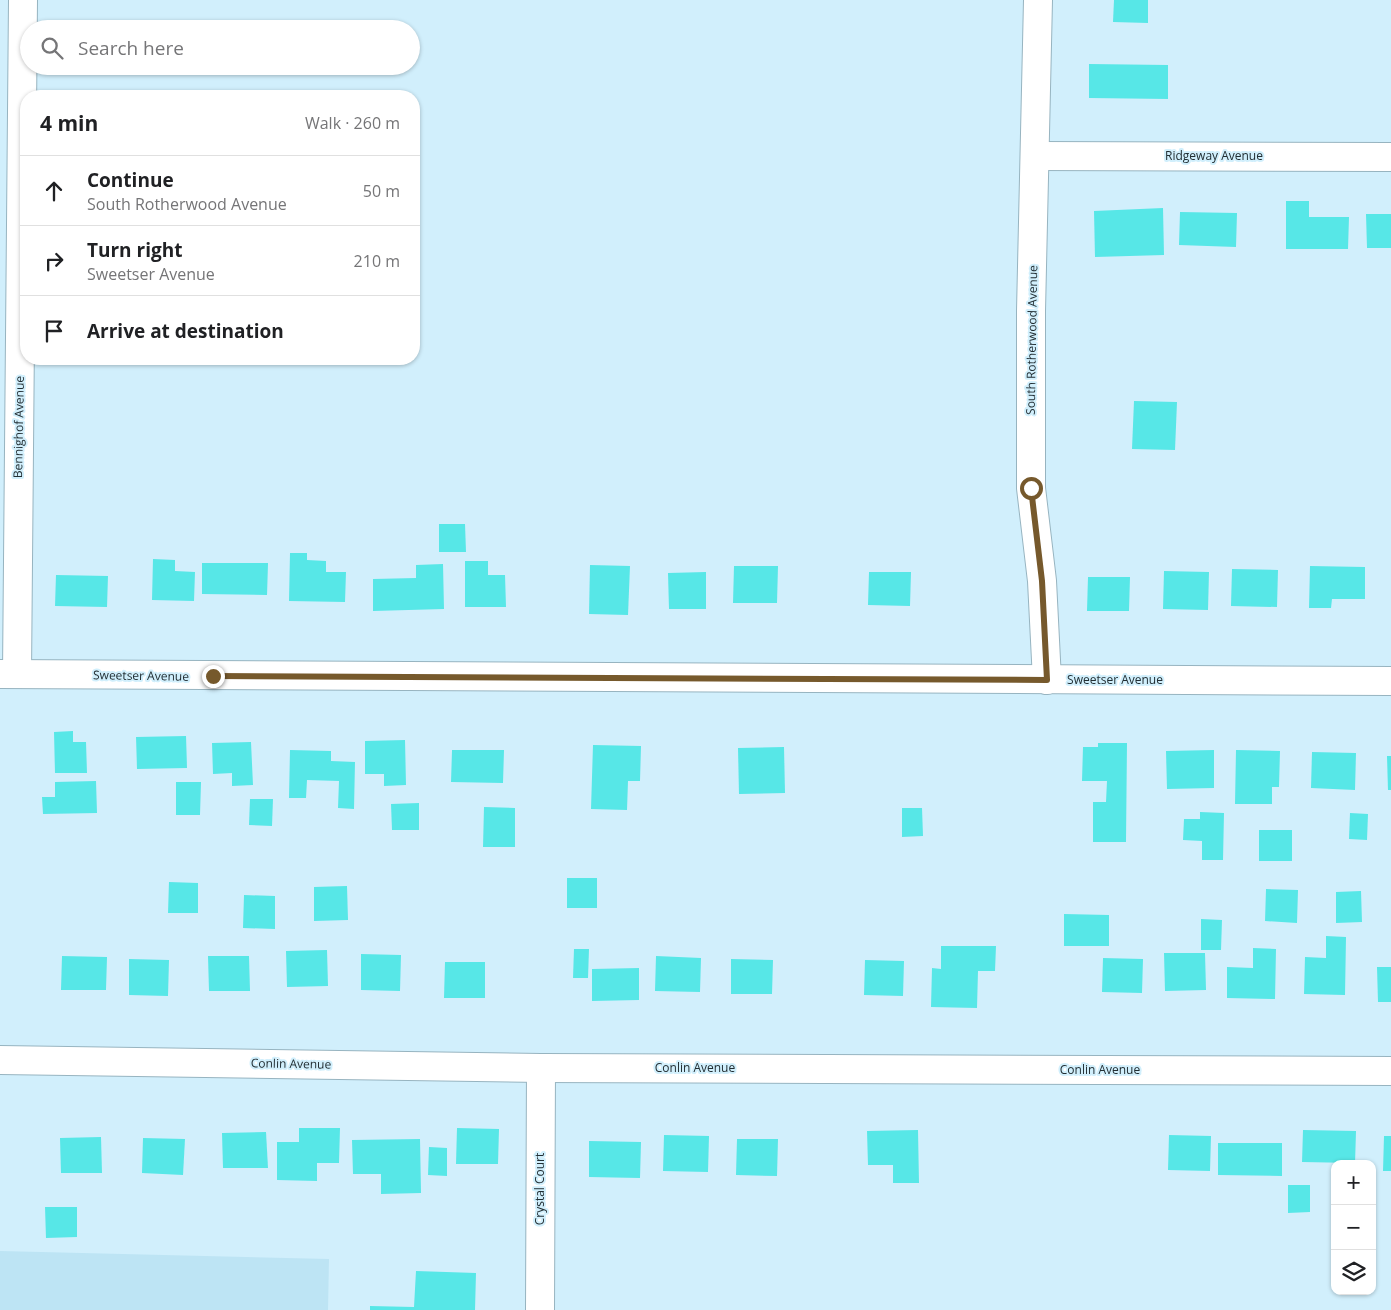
<!DOCTYPE html>
<meta charset="utf-8">
<style>
body{margin:0;font-family:"Open Sans",sans-serif;background:#f2f2f2;color:#202124}
.controls{position:absolute;right:15px;bottom:15px;display:grid;overflow:hidden;border-radius:10px;box-shadow:0 1px 4px #0004}
.controls button{width:45px;height:45px;display:grid;place-items:center;padding:0;border:0;border-bottom:1px solid #e0e0e0;background:#fff;color:#202124;font:25px sans-serif}
.stop{position:absolute;width:15px;height:15px;margin:-11px;border:4px solid #76592c;border-radius:50%;background:#fff}
.stop.end{background:#76592c;border-color:#fff;box-shadow:0 1px 5px #0008}
.list{margin:0;padding:0;list-style:none}
h2{display:flex;justify-content:space-between;align-items:center;height:65px;margin:0;padding:0 20px;font-size:21px}
h2 small{font-size:16px;font-weight:400;color:#757577}
.list li{display:grid;grid-template-columns:32px 1fr auto;gap:15px;align-items:center;box-sizing:border-box;height:70px;padding:0 20px;border-top:1px solid #e0e0e0}
.list b{display:block;font-size:19px;white-space:nowrap}
.list p{margin:0;font-size:16px;white-space:nowrap;color:#757577}
.list em{font-size:16px;font-style:normal;color:#757577}
.icon{flex:none;width:28px;height:28px;fill:none;stroke:currentColor;stroke-width:2;stroke-linecap:round;stroke-linejoin:round}
.map{position:relative;flex:none;width:1391px;height:1310px;overflow:hidden}
.search{position:absolute;background:#fff;box-shadow:0 1px 4px #0004;left:20px;top:20px;width:400px;height:55px;display:flex;align-items:center;gap:12px;box-sizing:border-box;padding:0 18px;border-radius:28px;color:#757577;font-size:19px}
.panel{position:absolute;background:#fff;box-shadow:0 1px 4px #0004;left:20px;top:90px;width:400px;height:275px;border-radius:20px}
.map>svg:first-child{display:block}
.built{fill:#bde4f4}
.building{fill:#57e7e7}
.lines{fill:none;stroke-linecap:round;stroke-linejoin:round}
.minor-casing{stroke:#97b4c0;stroke-width:30}
.minor{stroke:#fff;stroke-width:28}
.route{stroke:#76592c;stroke-width:6}
.labels{text-anchor:middle;stroke-width:4;stroke-linejoin:round;paint-order:stroke}
.street-label{font-size:12px;fill:#222e33;stroke:#d1effc}
</style>
<div class="map">
<svg width="1391" height="1310" viewBox="0 0 1391 1310">
<rect width="100%" height="100%" fill="#d1effc"/>
<path class="built" d="M 0,1251 L 329,1259 L 328,1310 L 0,1310 Z"/>
<g class="building">
<path d="M 1114,0 L 1148,0 L 1148,23 L 1113,22 Z"/>
<path d="M 1089,64 L 1168,65 L 1168,99 L 1089,98 Z"/>
<path d="M 1286,201 L 1309,201 L 1309,217 L 1349,217 L 1348,249 L 1286,249 Z"/>
<path d="M 1163,208 L 1164,255 L 1095,257 L 1094,211 Z"/>
<path d="M 1180,212 L 1237,213 L 1236,247 L 1179,245 Z"/>
<path d="M 1366,214 L 1391,214 L 1391,248 L 1367,248 Z"/>
<path d="M 1134,401 L 1177,402 L 1175,450 L 1132,449 Z"/>
<path d="M 439,524 L 465,524 L 466,552 L 439,552 Z"/>
<path d="M 290,553 L 307,553 L 307,560 L 326,561 L 326,572 L 346,572 L 345,602 L 289,601 Z"/>
<path d="M 153,559 L 175,560 L 175,571 L 195,572 L 194,601 L 152,600 Z"/>
<path d="M 465,561 L 488,561 L 488,575 L 505,575 L 506,607 L 465,607 Z"/>
<path d="M 202,563 L 268,563 L 267,595 L 202,594 Z"/>
<path d="M 443,564 L 444,609 L 373,611 L 373,579 L 416,578 L 416,565 Z"/>
<path d="M 590,565 L 630,566 L 628,615 L 589,614 Z"/>
<path d="M 734,566 L 778,566 L 777,603 L 733,603 Z"/>
<path d="M 1310,566 L 1365,567 L 1365,599 L 1332,599 L 1331,608 L 1309,608 Z"/>
<path d="M 1232,569 L 1278,570 L 1277,607 L 1231,606 Z"/>
<path d="M 1164,571 L 1209,572 L 1208,610 L 1163,609 Z"/>
<path d="M 706,572 L 706,609 L 669,609 L 668,573 Z"/>
<path d="M 869,572 L 911,572 L 910,606 L 868,605 Z"/>
<path d="M 56,575 L 108,576 L 107,607 L 55,606 Z"/>
<path d="M 1088,577 L 1130,577 L 1129,611 L 1087,611 Z"/>
<path d="M 73,731 L 73,742 L 86,742 L 87,773 L 55,773 L 54,732 Z"/>
<path d="M 186,736 L 187,768 L 137,769 L 136,737 Z"/>
<path d="M 405,740 L 406,785 L 384,786 L 384,774 L 365,774 L 365,741 Z"/>
<path d="M 251,742 L 253,785 L 232,786 L 232,773 L 213,774 L 212,743 Z"/>
<path d="M 1098,743 L 1127,743 L 1126,842 L 1093,842 L 1093,802 L 1106,802 L 1107,781 L 1082,781 L 1083,747 L 1098,747 Z"/>
<path d="M 593,745 L 641,746 L 640,781 L 628,781 L 627,810 L 591,809 Z"/>
<path d="M 784,747 L 785,793 L 739,794 L 738,748 Z"/>
<path d="M 290,750 L 331,751 L 331,761 L 355,762 L 354,809 L 338,808 L 339,781 L 307,780 L 306,798 L 289,798 Z"/>
<path d="M 452,750 L 504,750 L 503,783 L 451,782 Z"/>
<path d="M 1214,750 L 1214,788 L 1167,789 L 1166,751 Z"/>
<path d="M 1236,750 L 1280,751 L 1279,787 L 1272,787 L 1272,804 L 1235,804 Z"/>
<path d="M 1312,752 L 1356,753 L 1355,790 L 1311,788 Z"/>
<path d="M 1387,756 L 1391,756 L 1391,790 L 1388,790 Z"/>
<path d="M 96,781 L 97,813 L 43,814 L 42,797 L 55,797 L 55,782 Z"/>
<path d="M 176,782 L 201,782 L 200,815 L 176,815 Z"/>
<path d="M 250,799 L 273,799 L 272,826 L 249,825 Z"/>
<path d="M 419,803 L 419,830 L 392,830 L 391,804 Z"/>
<path d="M 484,807 L 515,808 L 515,847 L 483,847 Z"/>
<path d="M 902,808 L 922,808 L 923,836 L 902,837 Z"/>
<path d="M 1200,812 L 1224,813 L 1223,860 L 1202,860 L 1202,841 L 1183,840 L 1184,819 L 1200,819 Z"/>
<path d="M 1350,813 L 1368,814 L 1367,840 L 1349,839 Z"/>
<rect x="1259" y="830" width="33" height="31"/>
<rect x="567" y="878" width="30" height="30"/>
<path d="M 169,882 L 198,883 L 198,913 L 168,913 Z"/>
<path d="M 347,886 L 348,920 L 314,921 L 314,887 Z"/>
<path d="M 1266,889 L 1298,890 L 1297,923 L 1265,921 Z"/>
<path d="M 1361,891 L 1362,922 L 1336,923 L 1336,892 Z"/>
<path d="M 244,895 L 275,896 L 275,929 L 243,928 Z"/>
<path d="M 1064,914 L 1109,915 L 1109,946 L 1064,946 Z"/>
<path d="M 1201,919 L 1222,920 L 1221,950 L 1201,950 Z"/>
<path d="M 1326,936 L 1346,937 L 1345,995 L 1304,994 L 1305,957 L 1326,958 Z"/>
<path d="M 941,946 L 996,946 L 995,971 L 978,971 L 977,1008 L 931,1007 L 932,968 L 941,969 Z"/>
<path d="M 1253,948 L 1276,949 L 1275,999 L 1227,998 L 1227,967 L 1253,968 Z"/>
<path d="M 574,949 L 589,949 L 588,978 L 573,978 Z"/>
<path d="M 327,950 L 328,986 L 287,987 L 286,951 Z"/>
<path d="M 1164,953 L 1205,953 L 1206,990 L 1165,991 Z"/>
<path d="M 361,954 L 401,955 L 400,991 L 361,990 Z"/>
<path d="M 62,956 L 107,957 L 106,990 L 61,990 Z"/>
<path d="M 208,956 L 249,956 L 250,991 L 209,991 Z"/>
<path d="M 656,956 L 701,958 L 700,992 L 655,991 Z"/>
<path d="M 1103,958 L 1143,959 L 1142,993 L 1102,992 Z"/>
<path d="M 129,959 L 169,960 L 168,996 L 129,995 Z"/>
<path d="M 731,959 L 773,960 L 772,994 L 731,994 Z"/>
<path d="M 865,960 L 904,961 L 903,996 L 864,995 Z"/>
<path d="M 445,962 L 485,962 L 485,998 L 444,998 Z"/>
<path d="M 1377,967 L 1391,967 L 1391,1002 L 1378,1002 Z"/>
<path d="M 639,968 L 639,1000 L 592,1001 L 592,969 Z"/>
<path d="M 299,1128 L 340,1128 L 339,1163 L 317,1163 L 317,1181 L 277,1180 L 277,1142 L 299,1142 Z"/>
<path d="M 457,1128 L 499,1129 L 498,1164 L 456,1164 Z"/>
<path d="M 918,1130 L 919,1183 L 893,1183 L 893,1165 L 868,1165 L 867,1131 Z"/>
<path d="M 1303,1130 L 1356,1131 L 1355,1163 L 1302,1162 Z"/>
<path d="M 266,1132 L 268,1168 L 223,1168 L 222,1133 Z"/>
<path d="M 664,1135 L 709,1136 L 708,1172 L 663,1171 Z"/>
<path d="M 1169,1135 L 1211,1136 L 1210,1171 L 1168,1170 Z"/>
<path d="M 1384,1136 L 1391,1136 L 1391,1171 L 1383,1171 Z"/>
<path d="M 101,1137 L 102,1173 L 61,1173 L 60,1138 Z"/>
<path d="M 143,1138 L 185,1139 L 183,1175 L 142,1173 Z"/>
<path d="M 420,1139 L 421,1193 L 381,1194 L 381,1174 L 353,1174 L 352,1140 Z"/>
<path d="M 737,1139 L 778,1139 L 777,1176 L 736,1175 Z"/>
<path d="M 589,1141 L 641,1142 L 640,1178 L 589,1177 Z"/>
<path d="M 1218,1143 L 1282,1143 L 1282,1176 L 1218,1175 Z"/>
<path d="M 429,1147 L 447,1148 L 447,1176 L 428,1175 Z"/>
<path d="M 1288,1185 L 1310,1185 L 1310,1212 L 1288,1213 Z"/>
<path d="M 45,1207 L 77,1207 L 77,1237 L 46,1238 Z"/>
<path d="M 416,1271 L 476,1273 L 475,1310 L 370,1310 L 370,1306 L 414,1307 Z"/>
</g>
<g class="lines">
<g class="minor-casing">
<g id="minor">
<path d="M 1038,0 L 1031,311 L 1031,488 L 1042,581 L 1047,680"/>
<path d="M 1036,156 L 1391,157"/>
<path d="M 0,674 L 1391,681"/>
<path d="M 17,674 L 23,0"/>
<path d="M 0,1060 L 541,1068 L 1391,1071"/>
<path d="M 540,1310 L 541,1068"/>
</g>
</g>
<use href="#minor" class="minor"/>
</g>
<g class="lines">
<path class="route" d="M 213,676 L 1047,680 L 1042,581 L 1031,488"/>
</g>
<g class="labels">
<g class="street-label">
<text x="1214" y="160">Ridgeway Avenue</text>
<text transform="translate(1032 340) rotate(-89)" y="4">South Rotherwood Avenue</text>
<text transform="translate(19 427) rotate(-89)" y="4">Bennighof Avenue</text>
<text transform="translate(141 676) rotate(1)" y="4">Sweetser Avenue</text>
<text x="1115" y="684">Sweetser Avenue</text>
<text transform="translate(291 1064) rotate(1)" y="4">Conlin Avenue</text>
<text x="695" y="1072">Conlin Avenue</text>
<text x="1100" y="1074">Conlin Avenue</text>
<text transform="translate(540 1189) rotate(-90)" y="4">Crystal Court</text>
</g>
</g>
</svg>
<div class="controls">
<button>+</button>
<button>−</button>
<button><svg class="icon" aria-label="layers" viewBox="0 0 24 24"><path d="M12 4l9 5-9 5-9-5zM3 14l9 5 9-5"/></svg></button>
</div>
<div class="stop" style="left:1031px;top:488px"></div>
<div class="stop end" style="left:213px;top:676px"></div>
<div class="search"><svg class="icon" aria-label="search" viewBox="0 0 24 24"><circle cx="10" cy="10" r="6"/><path d="M15 15l6 6"/></svg>Search here</div>
<section class="panel">
<h2>4 min<small>Walk · 260 m</small></h2>
<ul class="list">
<li><svg class="icon" aria-label="ahead" viewBox="0 0 24 24"><path d="M12 20V5M6 11l6-6 6 6"/></svg><div><b>Continue</b><p>South Rotherwood Avenue</p></div><em>50 m</em></li>
<li><svg class="icon" aria-label="right" viewBox="0 0 24 24"><path d="M7 20v-9h11M14 6l5 5-5 5"/></svg><div><b>Turn right</b><p>Sweetser Avenue</p></div><em>210 m</em></li>
<li><svg class="icon" aria-label="arrive" viewBox="0 0 24 24"><path d="M6 21V4h12l-3 4 3 4H6"/></svg><div><b>Arrive at destination</b></div></li>
</ul>
</section>
</div>
